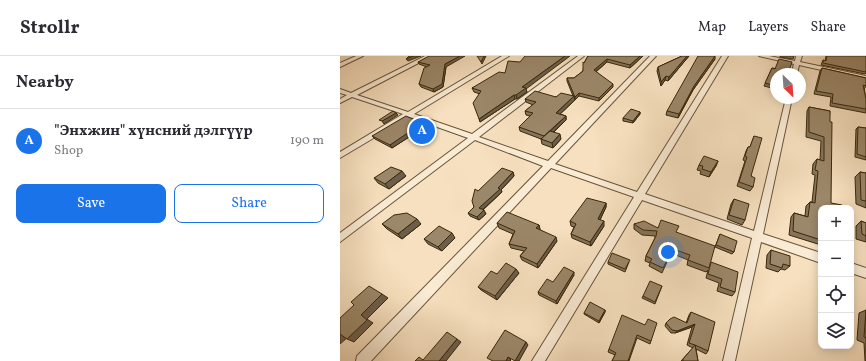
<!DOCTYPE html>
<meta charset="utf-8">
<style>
body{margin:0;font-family:Vollkorn,serif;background:#f2f2f3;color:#2b2b33}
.controls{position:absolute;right:12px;bottom:12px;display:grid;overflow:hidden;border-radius:8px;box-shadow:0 2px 10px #0003}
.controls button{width:36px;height:36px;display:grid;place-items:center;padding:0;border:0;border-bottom:1px solid #e1e1e2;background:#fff;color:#2b2b33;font:20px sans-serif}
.compass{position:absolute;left:430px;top:12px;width:36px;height:36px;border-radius:50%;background:#fff;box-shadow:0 2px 10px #0003;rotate:155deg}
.you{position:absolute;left:328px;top:196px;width:14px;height:14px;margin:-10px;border:3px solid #fff;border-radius:50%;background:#1a73e8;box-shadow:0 0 0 6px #1a73e833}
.badge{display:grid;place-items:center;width:26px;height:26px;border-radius:50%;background:#1a73e8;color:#fff;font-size:13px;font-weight:700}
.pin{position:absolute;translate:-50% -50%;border:2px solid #fff;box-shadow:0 1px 4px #0006}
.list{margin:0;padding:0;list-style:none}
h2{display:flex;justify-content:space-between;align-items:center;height:52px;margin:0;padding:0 16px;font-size:17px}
h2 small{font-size:13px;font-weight:400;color:#7c7c81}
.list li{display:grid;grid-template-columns:26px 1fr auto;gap:12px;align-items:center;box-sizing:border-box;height:64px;padding:0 16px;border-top:1px solid #e1e1e2}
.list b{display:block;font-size:15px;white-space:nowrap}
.list p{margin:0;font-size:13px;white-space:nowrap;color:#7c7c81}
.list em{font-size:13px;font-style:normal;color:#7c7c81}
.actions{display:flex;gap:8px;padding:12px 16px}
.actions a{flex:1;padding:9px 0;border:1px solid #1a73e8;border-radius:8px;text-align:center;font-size:14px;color:#1a73e8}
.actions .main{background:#1a73e8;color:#fff}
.icon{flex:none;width:22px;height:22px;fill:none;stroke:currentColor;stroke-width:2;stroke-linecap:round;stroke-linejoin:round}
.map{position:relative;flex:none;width:526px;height:305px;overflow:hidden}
header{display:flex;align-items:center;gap:24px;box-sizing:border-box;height:56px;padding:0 20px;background:#fff;border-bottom:1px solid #e1e1e2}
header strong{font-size:19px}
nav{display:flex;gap:22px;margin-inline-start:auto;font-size:14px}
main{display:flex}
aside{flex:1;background:#fff}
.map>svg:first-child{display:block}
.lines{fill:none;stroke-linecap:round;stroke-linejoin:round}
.minor-casing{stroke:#685538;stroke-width:2}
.minor{fill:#faebd5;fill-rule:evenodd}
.wall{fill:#85745a;stroke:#38270b}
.shaded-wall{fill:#6c5e4a;stroke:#38270b}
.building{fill:#9b8769;stroke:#38270b}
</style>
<header>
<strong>Strollr</strong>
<nav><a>Map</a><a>Layers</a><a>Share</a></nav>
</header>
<main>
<aside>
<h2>Nearby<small></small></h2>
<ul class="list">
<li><span class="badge">A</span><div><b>&quot;Энхжин&quot; хүнсний дэлгүүр</b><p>Shop</p></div><em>190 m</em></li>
</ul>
<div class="actions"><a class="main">Save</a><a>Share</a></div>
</aside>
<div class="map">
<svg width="526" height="305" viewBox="0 0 526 305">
<rect width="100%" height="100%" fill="#f7e0bf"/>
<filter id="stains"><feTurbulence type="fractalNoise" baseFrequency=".005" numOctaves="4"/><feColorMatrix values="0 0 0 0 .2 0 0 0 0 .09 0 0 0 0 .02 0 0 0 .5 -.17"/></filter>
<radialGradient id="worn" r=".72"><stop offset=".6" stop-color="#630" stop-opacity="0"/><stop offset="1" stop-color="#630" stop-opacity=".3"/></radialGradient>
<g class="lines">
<g class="minor-casing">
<g id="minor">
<path d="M 16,0 L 23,0 L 0,11 L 0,7 Z"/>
<path d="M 85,0 L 92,0 L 17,39 L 68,56 L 162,0 L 169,0 L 74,58 L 132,78 L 238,0 L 244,0 L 139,81 L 208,105 L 310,0 L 316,0 L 215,108 L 297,136 L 382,0 L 388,0 L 305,138 L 414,175 L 446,42 L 452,42 L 423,178 L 481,197 L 481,207 L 421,186 L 395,305 L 383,305 L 412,182 L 302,144 L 205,305 L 192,305 L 294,141 L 211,112 L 31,305 L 16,305 L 17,300 L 203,110 L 135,84 L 0,186 L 0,177 L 128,82 L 69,61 L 0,102 L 0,96 L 63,58 L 12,41 L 0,47 L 0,43 L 7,39 L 0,37 L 0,33 L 11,37 Z"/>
<path d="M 419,0 L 429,0 L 455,5 L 456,0 L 462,0 L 460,6 L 526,20 L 526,24 L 459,9 L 457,18 L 451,18 L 454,8 Z"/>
<path d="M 511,207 L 526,212 L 526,222 L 511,217 Z"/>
</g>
</g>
<use href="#minor" class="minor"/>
</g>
<g class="wall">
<path d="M 248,0 L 303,0 L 290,12 L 267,6 L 256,16 L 273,31 L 259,45 L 239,40 L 235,44 L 235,43 L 235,44 L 220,58 L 226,60 L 226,64 L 214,76 L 221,83 L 213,92 L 202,88 L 201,83 L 180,75 L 179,71 L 190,60 L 186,59 L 185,55 L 193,49 L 186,46 L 185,43 L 233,40 L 227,25 L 227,22 L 234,22 L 243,15 L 244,7 Z"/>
<path d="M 342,0 L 349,0 L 328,25 L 325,24 L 321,30 L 317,15 L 318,11 Z"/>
<path d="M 440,0 L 454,0 L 453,3 L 440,1 Z"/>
<path d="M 486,0 L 526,0 L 526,17 L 525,18 L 481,9 L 483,4 L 485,5 Z"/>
<path d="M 375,3 L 353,34 L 338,62 L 326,59 L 327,55 Z"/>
<path d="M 78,6 L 106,11 L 103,31 L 94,36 L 81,31 L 79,28 L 87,11 L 79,8 Z"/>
<path d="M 432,12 L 449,15 L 447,18 L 443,17 L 443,18 L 436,18 L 436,33 L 424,30 Z"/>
<path d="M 482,12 L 526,22 L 526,30 L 524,33 L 524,32 L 526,43 L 526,57 L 490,50 L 491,41 L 474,38 L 480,15 Z"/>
<path d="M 165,17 L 186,33 L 187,36 L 177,43 L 175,43 L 140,66 L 140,38 L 134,36 L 132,32 Z"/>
<path d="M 469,51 L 490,55 L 481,152 L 481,189 L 449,179 L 451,161 L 454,157 L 465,160 L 466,150 L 470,146 L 472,146 L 475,119 L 472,118 L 473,108 L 477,103 L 480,104 L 481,85 L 466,81 L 467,55 Z"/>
<path d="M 300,56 L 300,58 L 293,67 L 283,65 L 283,62 Z"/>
<path d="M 80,66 L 83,72 L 52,92 L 35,83 L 32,80 Z"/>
<path d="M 518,71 L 526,72 L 526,104 L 515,101 L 516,73 Z"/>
<path d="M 414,80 L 411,120 L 413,131 L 410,135 L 397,130 L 405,105 L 403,104 L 406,95 L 408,91 L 410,91 Z"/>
<path d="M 378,105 L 376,110 L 369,121 L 360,118 L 361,115 L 357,114 L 359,109 Z"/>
<path d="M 173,116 L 174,120 L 161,134 L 162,136 L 143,154 L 146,158 L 139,164 L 130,160 L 128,157 L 134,151 L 138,135 Z"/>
<path d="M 520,116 L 526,117 L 526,152 L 516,148 L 515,121 Z"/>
<path d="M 66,120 L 49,133 L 38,127 L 34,122 Z"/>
<path d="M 394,143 L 405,164 L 402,169 L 387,163 L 391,148 Z"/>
<path d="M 266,147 L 266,151 L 260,164 L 264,170 L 251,190 L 232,182 L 231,178 L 234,171 L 231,170 L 230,165 Z"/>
<path d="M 521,165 L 526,167 L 526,186 L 516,183 L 516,170 Z"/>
<path d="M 157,167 L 199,169 L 200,174 L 217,185 L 198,212 L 182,204 L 180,200 L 184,195 L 171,192 L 169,188 L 173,178 L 159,172 Z"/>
<path d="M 42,168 L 81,168 L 62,183 L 47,173 Z"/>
<path d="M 294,168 L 318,172 L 336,176 L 370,208 L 371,206 L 395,236 L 392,240 L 377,235 L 379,227 L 366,222 L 368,214 L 366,216 L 347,209 L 348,204 L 331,197 L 322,217 L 309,210 L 310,207 L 305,205 L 306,200 L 315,182 L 315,180 L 302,179 L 294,173 Z"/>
<path d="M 380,178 L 394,196 L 392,198 L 375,191 Z"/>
<path d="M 115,182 L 102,195 L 88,188 L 84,183 Z"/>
<path d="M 431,194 L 450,210 L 445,214 L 441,213 L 438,216 L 426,212 L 427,199 Z"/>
<path d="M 268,206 L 289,206 L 285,216 L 268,208 Z"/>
<path d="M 179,217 L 157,244 L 141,234 L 138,231 L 157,218 Z"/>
<path d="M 234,219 L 217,248 L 199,239 L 198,236 L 213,226 Z"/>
<path d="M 322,230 L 315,248 L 302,242 L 303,240 Z"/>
<path d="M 265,254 L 265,256 L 259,267 L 244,258 L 244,257 Z"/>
<path d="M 526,254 L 526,305 L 525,305 L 524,287 L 517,284 L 519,257 Z"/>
<path d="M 351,256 L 368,295 L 366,298 L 356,293 L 358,305 L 341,305 L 353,292 L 347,289 L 352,271 L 335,277 L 331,277 L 325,270 L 326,267 L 346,267 L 349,259 Z"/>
<path d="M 305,269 L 311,285 L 310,288 L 297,282 L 289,305 L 272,305 L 275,299 L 268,296 L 269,293 Z"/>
</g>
<g class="shaded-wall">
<path d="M 73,0 L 81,0 L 68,5 L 66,3 Z"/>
<path d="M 120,0 L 125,0 L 106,11 L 103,31 L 94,36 L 93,33 L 105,8 Z"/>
<path d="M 144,0 L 146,0 L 142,8 L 141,6 Z"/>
<path d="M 225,0 L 230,0 L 186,33 L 187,36 L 177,43 L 176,39 L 182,31 Z"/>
<path d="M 300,0 L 303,0 L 290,12 L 290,9 Z"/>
<path d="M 347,0 L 349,0 L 328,25 L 329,21 Z"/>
<path d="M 375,0 L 375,3 L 353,34 L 338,62 L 339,58 L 354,30 Z"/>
<path d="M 267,3 L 267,6 L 254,17 L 254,14 Z"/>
<path d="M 326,20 L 325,24 L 321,30 L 321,26 Z"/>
<path d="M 273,28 L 273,31 L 259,45 L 259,42 Z"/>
<path d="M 239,37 L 239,40 L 235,44 L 235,41 Z"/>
<path d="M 174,39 L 175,43 L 140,66 L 139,63 Z"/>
<path d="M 234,40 L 235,44 L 217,61 L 216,57 Z"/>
<path d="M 300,56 L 300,58 L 293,67 L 293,65 Z"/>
<path d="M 56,57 L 58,59 L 44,68 L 42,65 Z"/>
<path d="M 226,60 L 226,64 L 205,84 L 205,80 Z"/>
<path d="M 80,66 L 83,72 L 52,92 L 50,89 Z"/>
<path d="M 220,78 L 221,83 L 213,92 L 212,87 Z"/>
<path d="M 378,105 L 376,110 L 369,121 L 371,116 Z"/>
<path d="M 62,115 L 66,120 L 49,133 L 45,128 Z"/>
<path d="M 173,116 L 174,120 L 161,134 L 162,136 L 141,155 L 139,152 Z"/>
<path d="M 266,147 L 266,151 L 258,168 L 258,163 Z"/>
<path d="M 144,154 L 146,158 L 139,164 L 137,161 Z"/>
<path d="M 77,163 L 81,168 L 62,183 L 58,178 Z"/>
<path d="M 264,165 L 264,170 L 251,190 L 250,186 Z"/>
<path d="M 199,169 L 200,173 L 198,177 L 196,172 Z"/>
<path d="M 112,177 L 115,182 L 102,195 L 98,191 Z"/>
<path d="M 216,181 L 217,185 L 198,212 L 197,208 Z"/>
<path d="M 176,213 L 179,217 L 157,244 L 155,240 Z"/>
<path d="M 234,216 L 234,219 L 217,248 L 216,245 Z"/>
<path d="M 42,238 L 48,242 L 27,263 L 33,267 L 14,286 L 7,283 L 21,259 Z"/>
<path d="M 265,254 L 265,256 L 259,267 L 259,265 Z"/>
<path d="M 355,268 L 352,271 L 335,277 L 337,275 Z"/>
<path d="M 0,278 L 8,281 L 0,288 Z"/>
<path d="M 117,283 L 121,286 L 106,305 L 99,305 Z"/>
<path d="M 186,286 L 188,289 L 179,305 L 175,305 Z"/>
<path d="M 168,301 L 171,304 L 170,305 L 166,305 Z"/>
</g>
<g class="building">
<path d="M 69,0 L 73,0 L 66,3 Z"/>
<path d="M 89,0 L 120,0 L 105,8 L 102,28 L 93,33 L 79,28 L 84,12 L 90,9 L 78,6 Z"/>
<path d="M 137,0 L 144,0 L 141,6 Z"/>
<path d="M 185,0 L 225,0 L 182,31 L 186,32 L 176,39 L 174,39 L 139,63 L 133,47 L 141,35 L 132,32 L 159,16 L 165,17 L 168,5 L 180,6 Z"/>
<path d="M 248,0 L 300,0 L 290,9 L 267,3 L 254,14 L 273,28 L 259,42 L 239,37 L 235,41 L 227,22 L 234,22 L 243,15 L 243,6 L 244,7 Z"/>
<path d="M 342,0 L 347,0 L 329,21 L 326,20 L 321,26 L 318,11 Z"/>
<path d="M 358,0 L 375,0 L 354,30 L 339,58 L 327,55 Z"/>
<path d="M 487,0 L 526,0 L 526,16 L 483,7 L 483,4 L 486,5 Z"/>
<path d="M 439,3 L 452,6 L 449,15 L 444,14 L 442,18 L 436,18 L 436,30 L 425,27 L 432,12 L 435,13 Z"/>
<path d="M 482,12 L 526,22 L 526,30 L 523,29 L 526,43 L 526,53 L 492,47 L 493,38 L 476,35 Z"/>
<path d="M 195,35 L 216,41 L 221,37 L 234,40 L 216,57 L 226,60 L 204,80 L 179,71 L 193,57 L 185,55 L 196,46 L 185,43 Z"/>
<path d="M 469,51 L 490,55 L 490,66 L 492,66 L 491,147 L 502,149 L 503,152 L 481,152 L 481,184 L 453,175 L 454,157 L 468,161 L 470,146 L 475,147 L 478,115 L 475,114 L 477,103 L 484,105 L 484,81 L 469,76 Z"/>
<path d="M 291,53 L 300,56 L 293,65 L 283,62 Z"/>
<path d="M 53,55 L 56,57 L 42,65 L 39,64 Z"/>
<path d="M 66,60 L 80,66 L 78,67 L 81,68 L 50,89 L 32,80 Z"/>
<path d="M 518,71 L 526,72 L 526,101 L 517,98 Z"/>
<path d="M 210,75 L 220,78 L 212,87 L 201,83 Z"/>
<path d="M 414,80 L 422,82 L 411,120 L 415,122 L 413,131 L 399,126 L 407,101 L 405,100 L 408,91 L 410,91 Z"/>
<path d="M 364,100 L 378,105 L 371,116 L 362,113 L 363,110 L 359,109 Z"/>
<path d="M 51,111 L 62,115 L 45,128 L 34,122 Z"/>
<path d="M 162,112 L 173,116 L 158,132 L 160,133 L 139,152 L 144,154 L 137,161 L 128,157 L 134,151 L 132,145 L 135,133 L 138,135 Z"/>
<path d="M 520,116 L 526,117 L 526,145 L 521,144 Z"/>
<path d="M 247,142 L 266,147 L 258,163 L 264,165 L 250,186 L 231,178 L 236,168 L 230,165 Z"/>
<path d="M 394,143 L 409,148 L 405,164 L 389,159 Z"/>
<path d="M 167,156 L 199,169 L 196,172 L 216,181 L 197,208 L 180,200 L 187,192 L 169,188 L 175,175 L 157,167 Z"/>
<path d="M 67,157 L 77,163 L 58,178 L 42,168 L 54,159 Z"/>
<path d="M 321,164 L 339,170 L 336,176 L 375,190 L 369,212 L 348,204 L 350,199 L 333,193 L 323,212 L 310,206 L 312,203 L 306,200 L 316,180 L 317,175 L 303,174 L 294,168 L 304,165 L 318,172 Z"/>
<path d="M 521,165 L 526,167 L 526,180 L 522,178 Z"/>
<path d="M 99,170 L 112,177 L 98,191 L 84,183 Z"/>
<path d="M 380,178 L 397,185 L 394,196 L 376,189 Z"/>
<path d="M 431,194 L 450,200 L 450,210 L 443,208 L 442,212 L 430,208 Z"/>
<path d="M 272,197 L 290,204 L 285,213 L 268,206 Z"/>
<path d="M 371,206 L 398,216 L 395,236 L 380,231 L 382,223 L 368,218 Z"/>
<path d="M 166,207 L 176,213 L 155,240 L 138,231 L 151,215 L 157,218 Z"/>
<path d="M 224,211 L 234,216 L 216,245 L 198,236 L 207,223 L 213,226 Z"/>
<path d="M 310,225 L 322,230 L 315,246 L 303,240 Z"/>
<path d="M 29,230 L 42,238 L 21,259 L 27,264 L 7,283 L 0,278 L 0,262 L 14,249 L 11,246 Z"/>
<path d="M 250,246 L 265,254 L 259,265 L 244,257 Z"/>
<path d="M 526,254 L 526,282 L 524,281 Z"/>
<path d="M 351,256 L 375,266 L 368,295 L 355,289 L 358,305 L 343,305 L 343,303 L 355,289 L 349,287 L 355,268 L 337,275 L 332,274 L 326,267 L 330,263 L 334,261 L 347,267 Z"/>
<path d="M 282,259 L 305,269 L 308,263 L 317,267 L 311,285 L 297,279 L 288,305 L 272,305 L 276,297 L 269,293 Z"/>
<path d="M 165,274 L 186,286 L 175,305 L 168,301 L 166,305 L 153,305 L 147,302 Z"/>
<path d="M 107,276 L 117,283 L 99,305 L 75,305 L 79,301 L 83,304 Z"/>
</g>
<rect width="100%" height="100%" filter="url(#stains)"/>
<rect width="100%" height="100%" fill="url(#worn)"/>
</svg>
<div class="controls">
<button>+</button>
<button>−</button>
<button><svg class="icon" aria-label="locate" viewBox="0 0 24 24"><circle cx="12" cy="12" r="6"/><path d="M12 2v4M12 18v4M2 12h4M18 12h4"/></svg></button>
<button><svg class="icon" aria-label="layers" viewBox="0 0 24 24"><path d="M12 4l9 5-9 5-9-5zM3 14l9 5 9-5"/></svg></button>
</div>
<svg class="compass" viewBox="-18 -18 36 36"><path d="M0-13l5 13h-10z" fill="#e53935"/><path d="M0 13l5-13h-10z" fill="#7c7c81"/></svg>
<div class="you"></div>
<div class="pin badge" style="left:82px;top:75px">A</div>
</div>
</main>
